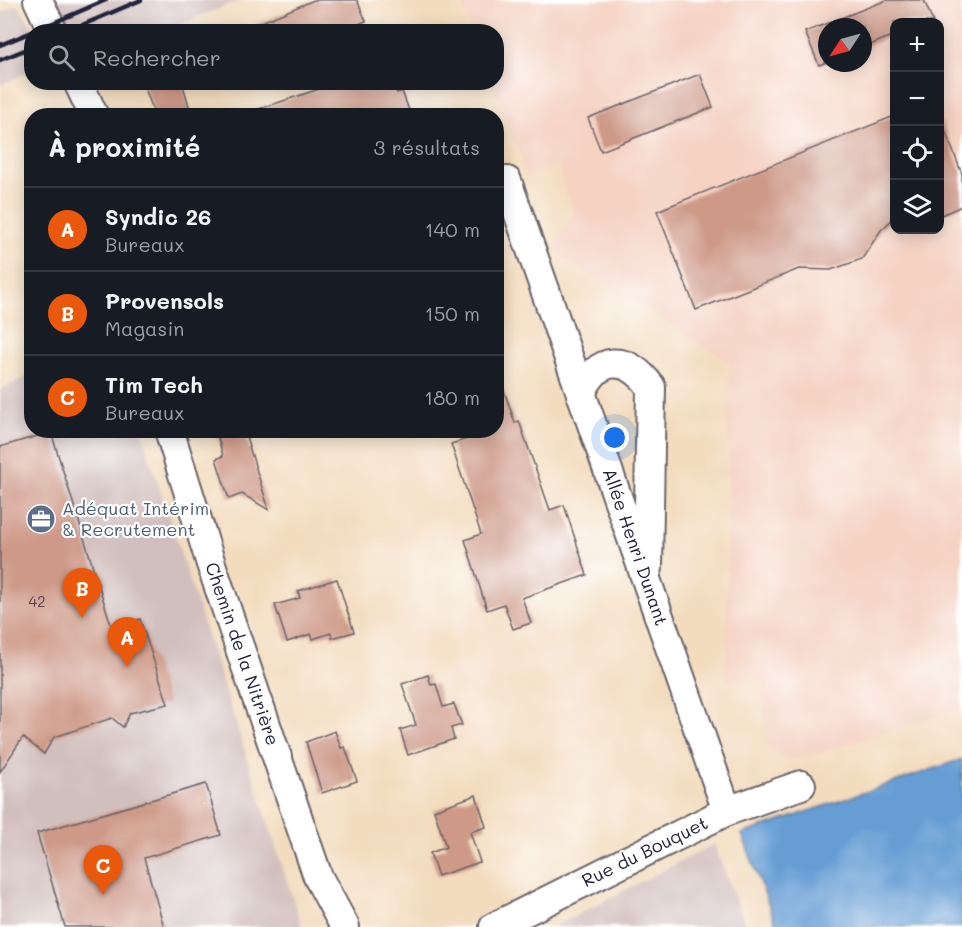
<!DOCTYPE html>
<html lang="fr">
<meta charset="utf-8">
<style>
body{margin:0;font-family:Mali,sans-serif;background:#20242c;color:#f1f3f6}
.controls{position:absolute;right:18px;top:18px;display:grid;overflow:hidden;border-radius:12px;box-shadow:0 3px 15px #0003}
.controls button{width:54px;height:54px;display:grid;place-items:center;padding:0;border:0;border-bottom:2px solid #363941;background:#171b24;color:#f1f3f6;font:30px sans-serif}
.compass{position:absolute;left:818px;top:18px;width:54px;height:54px;border-radius:50%;background:#171b24;box-shadow:0 3px 15px #0003;rotate:234deg}
.you{position:absolute;left:615px;top:438px;width:21px;height:21px;margin:-15px;border:4px solid #fff;border-radius:50%;background:#1a73e8;box-shadow:0 0 0 9px #1a73e833}
.badge{display:grid;place-items:center;width:39px;height:39px;border-radius:50%;background:#ea580c;color:#fff;font-size:20px;font-weight:700}
.pin{position:absolute;translate:-50% -50px;filter:drop-shadow(0 2px 3px #0008)}
.pin::after{content:'';position:absolute;top:32px;width:21px;height:18px;background:inherit;clip-path:polygon(0 0,100% 0,50% 100%)}
.list{margin:0;padding:0;list-style:none}
h2{display:flex;justify-content:space-between;align-items:center;height:78px;margin:0;padding:0 24px;font-size:26px}
h2 small{font-size:20px;font-weight:400;color:#9ea1a6}
.list li{display:grid;grid-template-columns:39px 1fr auto;gap:18px;align-items:center;box-sizing:border-box;height:84px;padding:0 24px;border-top:2px solid #363941}
.list b{display:block;font-size:22px;white-space:nowrap}
.list p{margin:0;font-size:20px;white-space:nowrap;color:#9ea1a6}
.list em{font-size:20px;font-style:normal;color:#9ea1a6}
.icon{flex:none;width:33px;height:33px;fill:none;stroke:currentColor;stroke-width:2;stroke-linecap:round;stroke-linejoin:round}
.map{position:relative;flex:none;width:962px;height:927px;overflow:hidden}
.search{position:absolute;background:#171b24;box-shadow:0 3px 15px #0003;left:24px;top:24px;width:480px;height:66px;display:flex;align-items:center;gap:15px;box-sizing:border-box;padding:0 21px;border-radius:24px;color:#9ea1a6;font-size:22px}
.panel{position:absolute;background:#171b24;box-shadow:0 3px 15px #0003;left:24px;top:108px;width:480px;height:330px;border-radius:24px}
.map>svg:first-child{display:block}
.built{fill:#f5d2c2;fill-rule:evenodd}
.industrial{fill:#d1bfbd}
.water{fill:#669ed4;stroke:#446088;stroke-width:1.5}
.building{fill:#ce9987}
.lines{fill:none;stroke-linecap:round;stroke-linejoin:round}
.minor-casing{stroke:#6b6369;stroke-width:32}
.minor{stroke:#fff;stroke-width:28}
.rail{stroke:#22223b;stroke-width:4.5}
.labels{text-anchor:middle;stroke-width:4.5;stroke-linejoin:round;paint-order:stroke}
.number-label{font-size:15px;fill:#4d404e}
.service-label{font-size:18px;fill:#4e5e75;stroke:#fff;text-anchor:start}
.street-label{font-size:18px;fill:#22223b;stroke:#fff}
</style>
<div class="map">
<svg width="962" height="927" viewBox="0 0 962 927">
<rect width="100%" height="100%" fill="#fff"/>
<filter id="ink" filterUnits="userSpaceOnUse"><feTurbulence type="fractalNoise" baseFrequency=".0167" numOctaves="2"/><feDisplacementMap in="SourceGraphic" scale="12" xChannelSelector="R" yChannelSelector="G"/><feConvolveMatrix kernelMatrix="1 2 1 2 8 2 1 2 1" color-interpolation-filters="sRGB"/></filter>
<filter id="wash" filterUnits="userSpaceOnUse"><feTurbulence type="fractalNoise" baseFrequency=".008" numOctaves="4" result="noise"/><feDisplacementMap in="SourceGraphic" scale="24" xChannelSelector="R" yChannelSelector="G"/><feGaussianBlur stdDeviation="1.35" result="paint"/><feColorMatrix in="noise" values="0 0 0 0 0 0 0 0 0 0 0 0 0 0 0 0 0 1.4 0 .05"/><feComposite in="paint" operator="in"/></filter>
<g filter="url(#wash)">
<rect width="100%" height="100%" fill="#f3dcbe"/>
<path class="built" d="M 460,0 L 962,0 L 962,708 L 798,760 L 777,757 L 766,742 L 763,681 L 726,681 L 729,362 L 552,250 L 574,214 L 557,164 L 527,176 L 492,83 L 496,82 L 496,32 L 472,31 ZM 894,22 L 940,22 L 940,230 L 894,230 ZM 827,27 L 863,27 L 863,63 L 827,63 Z"/>
<g class="industrial">
<path d="M 56,0 L 241,0 L 161,32 L 72,31 Z"/>
<path d="M 18,5 L 34,31 L 32,32 L 31,71 L 0,85 L 0,13 Z"/>
<path d="M 31,375 L 32,430 L 141,431 L 302,927 L 0,927 L 0,390 Z"/>
<path d="M 714,844 L 746,927 L 554,927 Z"/>
</g>
<path class="water" d="M 962,759 L 962,927 L 777,927 L 742,834 Z"/>
<g id="blocks">
<g class="building">
<path d="M 314,0 L 357,0 L 366,21 L 338,32 L 238,32 Z"/>
<path d="M 887,0 L 924,0 L 933,22 L 894,22 L 894,35 L 863,48 L 863,27 L 827,27 L 827,62 L 819,65 L 805,32 Z"/>
<path d="M 700,74 L 713,107 L 601,151 L 588,118 Z"/>
<path d="M 143,82 L 182,82 L 192,116 L 155,116 Z"/>
<path d="M 316,82 L 391,82 L 397,93 L 402,91 L 411,116 L 251,116 L 250,112 L 319,89 Z"/>
<path d="M 894,116 L 894,218 L 881,230 L 862,259 L 831,270 L 799,269 L 696,310 L 657,211 Z"/>
<path d="M 941,120 L 962,174 L 962,206 L 939,216 Z"/>
<path d="M 500,379 L 515,423 L 519,421 L 550,510 L 564,505 L 587,575 L 522,598 L 531,623 L 513,629 L 504,604 L 487,610 L 465,540 L 481,534 L 451,444 L 496,430 L 496,380 Z"/>
<path d="M 228,430 L 244,430 L 269,510 L 242,494 L 229,499 L 216,459 L 223,456 L 217,434 Z"/>
<path d="M 51,432 L 112,628 L 140,619 L 168,704 L 130,713 L 123,727 L 112,718 L 54,737 L 44,754 L 23,737 L 0,772 L 0,447 Z"/>
<path d="M 337,579 L 354,632 L 332,638 L 331,633 L 313,639 L 311,634 L 287,642 L 275,605 L 300,598 L 298,591 Z"/>
<path d="M 428,675 L 431,685 L 436,684 L 443,707 L 454,704 L 462,725 L 451,728 L 454,739 L 408,755 L 400,730 L 416,725 L 402,684 Z"/>
<path d="M 335,731 L 341,748 L 345,747 L 357,781 L 322,793 L 306,742 Z"/>
<path d="M 206,784 L 221,835 L 144,858 L 164,927 L 65,927 L 37,833 Z"/>
<path d="M 476,795 L 486,827 L 470,832 L 480,862 L 438,876 L 430,853 L 446,847 L 434,810 Z"/>
</g>
</g>
</g>
<g filter="url(#ink)">
<use href="#blocks" fill-opacity="0" stroke="#6b6369" stroke-width="1.5"/>
<g class="lines">
<g class="minor-casing">
<g id="minor">
<path d="M 38,0 L 53,32"/>
<path d="M 78,82 L 94,116"/>
<path d="M 507,181 L 727,811"/>
<path d="M 581,394 C 597,355 627,354 651,387 L 648,568"/>
<path d="M 169,430 L 211,564 L 318,877 L 345,927"/>
<path d="M 494,927 L 727,811 L 801,785"/>
</g>
</g>
<use href="#minor" class="minor"/>
<g class="rail">
<path d="M 32,32 L 106,0"/>
<path d="M 66,32 L 141,0"/>
<path d="M 0,45 L 32,32"/>
<path d="M 0,60 L 32,47"/>
</g>
</g>
</g>
<defs>
<g id="office-disc" transform="scale(1.5)"><circle r="9.5" fill="#5c6f8a" stroke="#fff"/><path d="M-6-3h4V-5.5h4V-3h4V5H-6ZM-1-4.5V-3h2v-1.5ZM-6 0V1H6V0Z" fill="#fff"/></g>
</defs>
<g fill-rule="evenodd">
<use href="#office-disc" x="41" y="519"/>
</g>
<g class="labels">
<g class="number-label">
<text x="37" y="607">42</text>
</g>
<g class="service-label">
<text x="62" y="515">Adéquat Intérim<tspan x="62" dy="21">&amp; Recrutement</tspan></text>
</g>
<g class="street-label">
<text transform="translate(635 547) rotate(71)" y="6">Allée Henri Dunant</text>
<text transform="translate(242 654) rotate(71)" y="6">Chemin de la Nitrière</text>
<text transform="translate(645 852) rotate(-26)" y="6">Rue du Bouquet</text>
</g>
</g>
</svg>
<div class="controls">
<button>+</button>
<button>−</button>
<button><svg class="icon" aria-label="locate" viewBox="0 0 24 24"><circle cx="12" cy="12" r="6"/><path d="M12 2v4M12 18v4M2 12h4M18 12h4"/></svg></button>
<button><svg class="icon" aria-label="layers" viewBox="0 0 24 24"><path d="M12 4l9 5-9 5-9-5zM3 14l9 5 9-5"/></svg></button>
</div>
<svg class="compass" viewBox="-18 -18 36 36"><path d="M0-13l5 13h-10z" fill="#e53935"/><path d="M0 13l5-13h-10z" fill="#9ea1a6"/></svg>
<div class="you"></div>
<div class="pin badge" style="left:127px;top:667px">A</div>
<div class="pin badge" style="left:82px;top:618px">B</div>
<div class="pin badge" style="left:103px;top:895px">C</div>
<div class="search"><svg class="icon" aria-label="search" viewBox="0 0 24 24"><circle cx="10" cy="10" r="6"/><path d="M15 15l6 6"/></svg>Rechercher</div>
<section class="panel">
<h2>À proximité<small>3 résultats</small></h2>
<ul class="list">
<li><span class="badge">A</span><div><b>Syndic 26</b><p>Bureaux</p></div><em>140 m</em></li>
<li><span class="badge">B</span><div><b>Provensols</b><p>Magasin</p></div><em>150 m</em></li>
<li><span class="badge">C</span><div><b>Tim Tech</b><p>Bureaux</p></div><em>180 m</em></li>
</ul>
</section>
</div>
